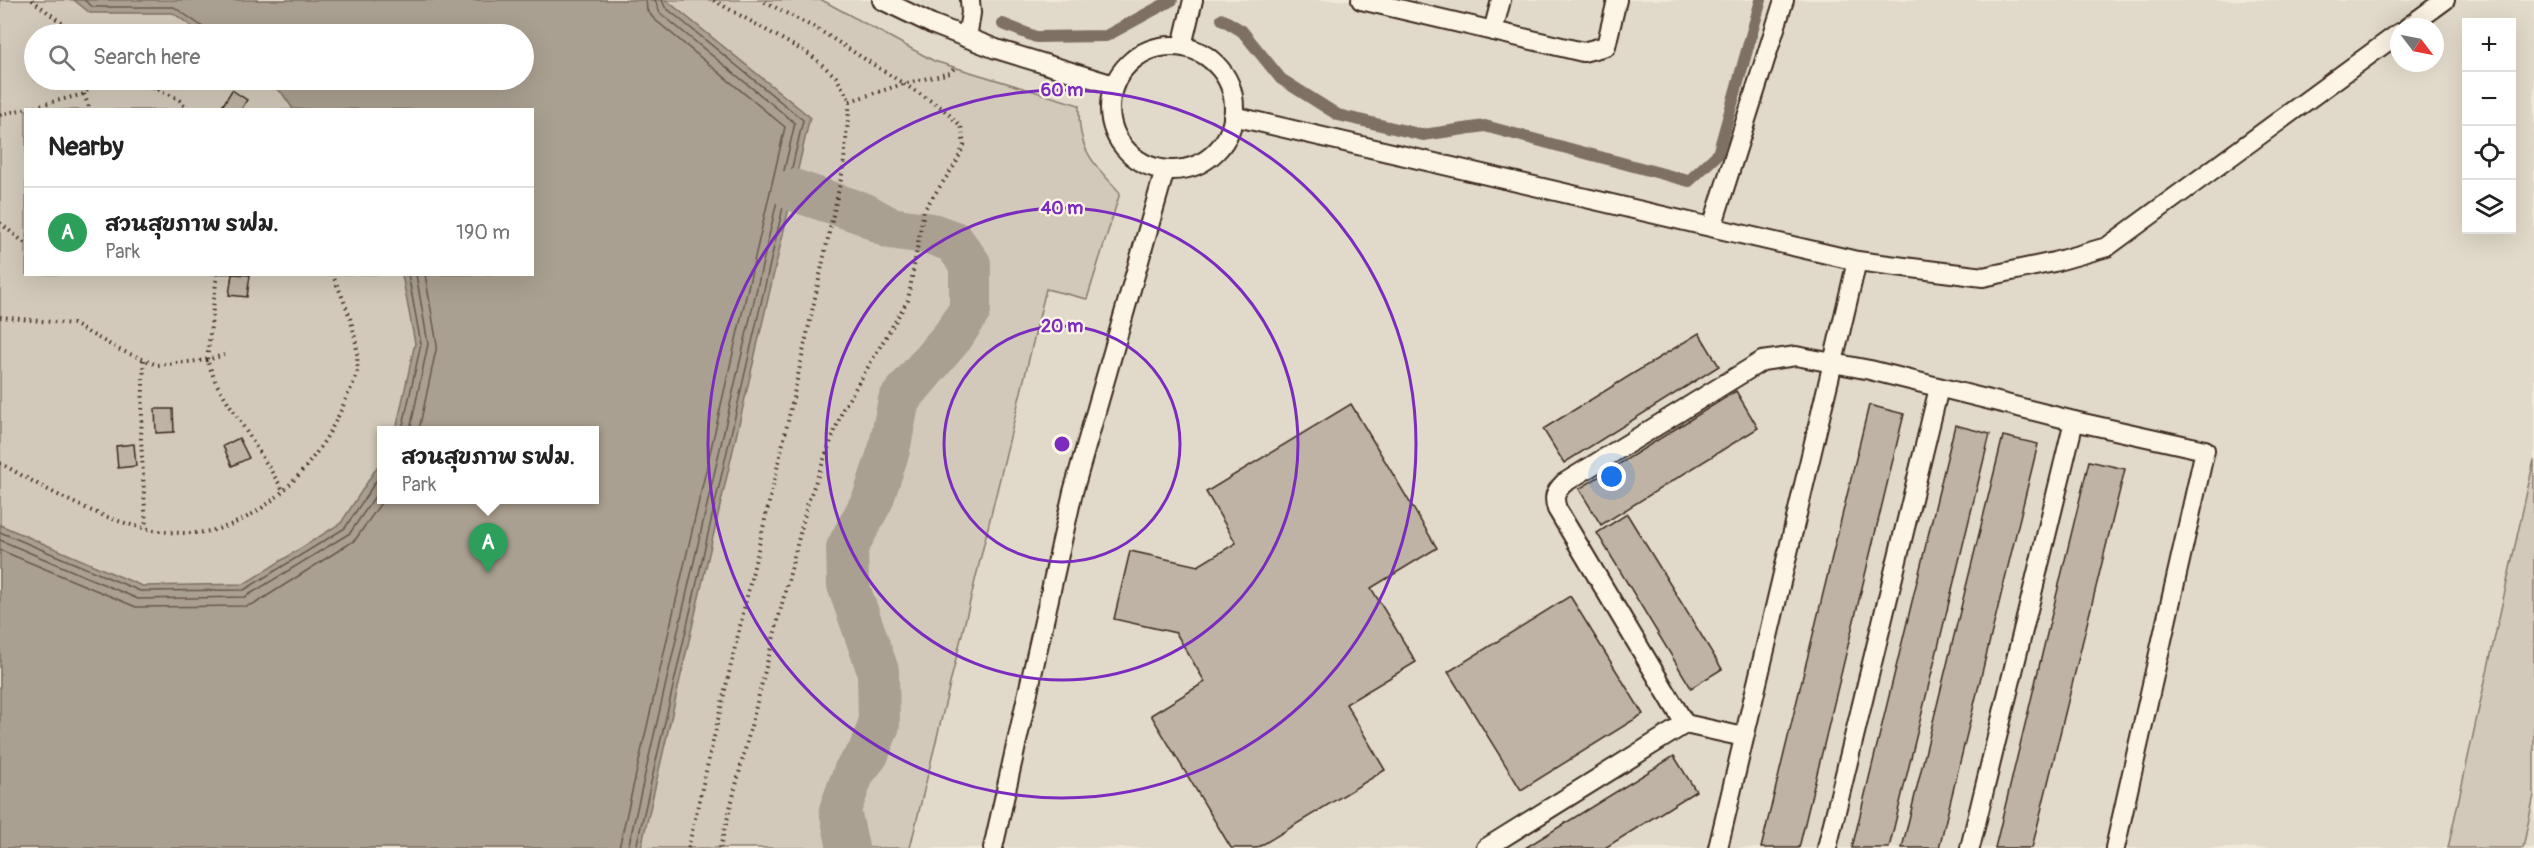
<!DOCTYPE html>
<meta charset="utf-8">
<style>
body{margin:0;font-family:Pangolin,"Playpen Sans Thai",sans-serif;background:#f6f6f6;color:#222}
.controls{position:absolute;right:18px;top:18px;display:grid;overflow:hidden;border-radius:0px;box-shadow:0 6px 24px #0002}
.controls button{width:54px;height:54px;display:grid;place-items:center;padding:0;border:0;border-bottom:2px solid #e0e0e0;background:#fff;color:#222;font:30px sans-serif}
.compass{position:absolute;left:2390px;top:18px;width:54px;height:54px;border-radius:50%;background:#fff;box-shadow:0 6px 24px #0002;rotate:122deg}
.you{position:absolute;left:1612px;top:477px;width:21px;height:21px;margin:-15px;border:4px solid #fff;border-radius:50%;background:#1a73e8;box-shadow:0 0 0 9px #1a73e833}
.badge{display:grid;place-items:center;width:39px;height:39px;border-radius:50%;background:#ea580c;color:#fff;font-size:20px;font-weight:700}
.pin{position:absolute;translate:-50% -50px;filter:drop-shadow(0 2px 3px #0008)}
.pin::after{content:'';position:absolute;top:32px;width:21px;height:18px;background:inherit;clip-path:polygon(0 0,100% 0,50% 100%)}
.popup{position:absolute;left:377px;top:426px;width:222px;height:78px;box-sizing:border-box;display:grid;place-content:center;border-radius:0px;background:#fff;filter:drop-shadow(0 2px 4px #0005);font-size:20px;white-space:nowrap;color:#767676}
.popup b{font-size:22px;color:#222}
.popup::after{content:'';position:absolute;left:50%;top:100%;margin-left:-12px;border:12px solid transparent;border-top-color:#fff}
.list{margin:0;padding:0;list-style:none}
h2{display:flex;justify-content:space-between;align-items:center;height:78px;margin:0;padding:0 24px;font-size:26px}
h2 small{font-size:20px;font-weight:400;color:#767676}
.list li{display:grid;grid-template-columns:39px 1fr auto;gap:18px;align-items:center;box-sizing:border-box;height:90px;padding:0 24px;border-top:2px solid #e0e0e0}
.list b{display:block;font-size:22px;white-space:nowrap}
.list p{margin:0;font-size:20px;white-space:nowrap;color:#767676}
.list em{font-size:20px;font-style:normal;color:#767676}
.icon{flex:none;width:33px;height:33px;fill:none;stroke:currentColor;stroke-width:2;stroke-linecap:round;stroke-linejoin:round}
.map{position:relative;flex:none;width:2534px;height:848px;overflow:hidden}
.search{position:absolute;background:#fff;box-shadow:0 6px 24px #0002;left:24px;top:24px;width:510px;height:66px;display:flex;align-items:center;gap:15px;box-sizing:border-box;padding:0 21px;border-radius:33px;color:#767676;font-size:22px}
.panel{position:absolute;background:#fff;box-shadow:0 6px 24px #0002;left:24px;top:108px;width:510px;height:168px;border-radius:0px}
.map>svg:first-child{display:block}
.built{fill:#e1d9c9;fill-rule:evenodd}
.green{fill:#d2c9ba;stroke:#867a6c;stroke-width:1.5;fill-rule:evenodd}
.water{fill:#aaa091;stroke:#7e7163;stroke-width:1.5}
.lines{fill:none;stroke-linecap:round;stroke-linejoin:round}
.shore{stroke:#67594c;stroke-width:1.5}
.stream{stroke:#7e7163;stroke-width:12}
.canal{stroke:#aaa091;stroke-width:42}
.building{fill:#beb3a4;stroke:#3b2a1e;stroke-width:1.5}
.service-casing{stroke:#3b2a1e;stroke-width:22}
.path{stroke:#3b2a1e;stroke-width:4;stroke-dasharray:1.5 4.5;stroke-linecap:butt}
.service{stroke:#fcf5e5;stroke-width:18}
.ring{fill:none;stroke:#7b2cbf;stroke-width:3}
.centre{fill:#7b2cbf;stroke:#fcf5e5;stroke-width:3}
.ring-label{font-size:18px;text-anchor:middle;font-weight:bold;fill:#7b2cbf;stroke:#fcf5e5;stroke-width:4.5;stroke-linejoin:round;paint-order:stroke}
</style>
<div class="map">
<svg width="2534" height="848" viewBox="0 0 2534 848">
<rect width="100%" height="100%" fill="#f0e9d9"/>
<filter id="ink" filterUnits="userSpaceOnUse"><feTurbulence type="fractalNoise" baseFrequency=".0167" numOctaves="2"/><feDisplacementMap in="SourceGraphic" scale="12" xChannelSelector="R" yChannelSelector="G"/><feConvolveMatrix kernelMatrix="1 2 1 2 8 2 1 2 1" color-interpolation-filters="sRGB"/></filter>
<g filter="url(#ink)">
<path class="built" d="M 0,0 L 2534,0 L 2534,848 L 0,848 ZM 2466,22 L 2512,22 L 2512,230 L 2466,230 ZM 2399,27 L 2435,27 L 2435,63 L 2399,63 ZM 34,34 L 524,34 L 524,80 L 34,80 ZM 26,110 L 532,110 L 532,274 L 26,274 ZM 382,430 L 594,430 L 594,500 L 382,500 Z"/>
<g class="green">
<path d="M 0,0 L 822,0 L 934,61 L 1079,105 C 1078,151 1091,160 1120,193 L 1087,299 L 1046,289 L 910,848 L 0,848 ZM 34,34 L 524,34 L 524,80 L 34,80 ZM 26,110 L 532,110 L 532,274 L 26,274 ZM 382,430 L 594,430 L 594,500 L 382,500 Z"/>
<path d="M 2534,460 L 2534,795 L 2523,848 L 2448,848 Z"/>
</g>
<path class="water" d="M 74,0 L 666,0 L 810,117 L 641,848 L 0,848 L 0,525 L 142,586 L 244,584 L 341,523 L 381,461 L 382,500 L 594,500 L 594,430 L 396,430 L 415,343 L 402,275 L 532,274 L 532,110 L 293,109 L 282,93 L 264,80 L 524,80 L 524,34 L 202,34 L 173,13 L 90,13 Z"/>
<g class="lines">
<g class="shore">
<path d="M 84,0 L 93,7 L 174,7 L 203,27 L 205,34"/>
<path d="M 402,430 L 421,344 L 408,274"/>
<path d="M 410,430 L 428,344 L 416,274"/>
<path d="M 419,430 L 437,345 L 425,274"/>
<path d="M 0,532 L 140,591 L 244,590 L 345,528 L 382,472"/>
<path d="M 0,540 L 138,599 L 245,597 L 350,533 L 382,486"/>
<path d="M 0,550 L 136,607 L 247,606 L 256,603 L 355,540 L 383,500"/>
<path d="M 619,848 L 785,127 L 654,19 L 647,10 L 646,0"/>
<path d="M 628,848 L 795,123 L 660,13 L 655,0"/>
<path d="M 636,848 L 803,120 L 665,7 L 662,0"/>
</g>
<g class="stream">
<path d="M 1222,19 L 1242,31 L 1281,79 L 1338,115 L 1423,135 L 1485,126 L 1689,181 L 1718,154 L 1761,0"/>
<path d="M 1003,24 L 1036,37 L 1106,36 L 1172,0"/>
</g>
<path class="canal" d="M 793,190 L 865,214 L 890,228 L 932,234 L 954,242 L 970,264 L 970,310 L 953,336 L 899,400 L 889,450 L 873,499 L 847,548 L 848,585 L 878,671 L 879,725 L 868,754 L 854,772 L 840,810 L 848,848"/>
</g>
<g class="building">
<path d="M 232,90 L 247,100 L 241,110 L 220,110 Z"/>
<path d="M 232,274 L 250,275 L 247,297 L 229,295 Z"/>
<path d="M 1699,333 L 1719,366 L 1564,463 L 1543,429 Z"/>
<path d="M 1736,391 L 1758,428 L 1601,525 L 1579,489 Z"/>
<path d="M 1351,404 L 1437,548 L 1371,588 L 1416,662 L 1346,704 L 1385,770 L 1257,848 L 1231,848 L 1151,715 L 1205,682 L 1176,633 L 1114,619 L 1130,551 L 1198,566 L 1236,543 L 1206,492 Z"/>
<path d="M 1869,405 L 1904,414 L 1799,848 L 1761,848 Z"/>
<path d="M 155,409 L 173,409 L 174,432 L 156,433 Z"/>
<path d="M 1955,425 L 1990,434 L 1889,848 L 1852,848 Z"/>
<path d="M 2003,436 L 2038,444 L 1939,848 L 1902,848 Z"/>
<path d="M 239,438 L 249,458 L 232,466 L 223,446 Z"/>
<path d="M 134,444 L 136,466 L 118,468 L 116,446 Z"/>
<path d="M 2089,461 L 2125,469 L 2032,848 L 1995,848 Z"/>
<path d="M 1627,514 L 1722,669 L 1691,688 L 1597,533 Z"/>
<path d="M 1570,596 L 1643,714 L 1521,790 L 1448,672 Z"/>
<path d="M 1674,756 L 1696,791 L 1605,848 L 1525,848 Z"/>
</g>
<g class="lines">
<g class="service-casing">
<g id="service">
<path d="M 882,0 L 932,24 L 996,49 L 1114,85"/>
<path d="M 1361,0 L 1583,52 L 1606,46 L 1617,0"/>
<path d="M 2408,27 L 2445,0"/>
<path d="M 1493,31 L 1501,0"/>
<path d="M 967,38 L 971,13 L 970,0"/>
<path d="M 1182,46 L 1193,0"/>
<circle cx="1172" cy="108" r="62"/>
<path d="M 1233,116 L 1857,261 L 1983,277 L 2054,262 L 2107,247 L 2399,33"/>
<path d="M 1712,227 L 1784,0"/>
<path d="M 2074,421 L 2205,450 L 2115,848"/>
<path d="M 1685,724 L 1557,509 C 1553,497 1555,492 1564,483 L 1762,361 L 1796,356 L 1870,370 L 2074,421 L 1970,848"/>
<path d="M 993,848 L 1073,492 L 1165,170"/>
<path d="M 1486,848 L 1685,724 L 1744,737"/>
<path d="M 1718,848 L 1857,261"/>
<path d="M 1827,848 L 1939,388"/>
</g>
</g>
<g class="path">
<path d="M 32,0 L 76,34"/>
<path d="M 136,80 L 179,99 L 187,110"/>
<path d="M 84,94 L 90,110"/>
<path d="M 850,101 L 903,84 L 950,73 L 956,66"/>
<path d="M 0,115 L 84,94 L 97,80"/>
<path d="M 0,223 L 26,244"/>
<path d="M 217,274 L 207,360 L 216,383 L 283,490"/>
<path d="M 0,317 L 73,324 L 120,350 L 157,365 L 207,360 L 224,355"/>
<path d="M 144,360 L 141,438 L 146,528"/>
<path d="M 0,463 C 55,494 117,531 182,533 C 258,537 322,461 347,396 C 351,388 356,379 357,371 C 360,337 346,304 332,274"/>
<path d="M 688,848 L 786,430 L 843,170 L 850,101 L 836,77 L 812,56 L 713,0"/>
<path d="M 720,848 L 808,502 L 843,409 L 908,300 L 924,210 L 956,163 L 964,145 L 961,126 L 942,108 L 819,30 L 761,0"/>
</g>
<use href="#service" class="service"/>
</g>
</g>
<g class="ring">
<circle cx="1062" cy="444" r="118"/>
<circle cx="1062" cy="444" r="236"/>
<circle cx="1062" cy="444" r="354"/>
</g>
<circle cx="1062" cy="444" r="9" class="centre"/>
<g class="ring-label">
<text x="1062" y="96">60 m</text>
<text x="1062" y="214">40 m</text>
<text x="1062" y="332">20 m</text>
</g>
</svg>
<div class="controls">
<button>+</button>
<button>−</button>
<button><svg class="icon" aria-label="locate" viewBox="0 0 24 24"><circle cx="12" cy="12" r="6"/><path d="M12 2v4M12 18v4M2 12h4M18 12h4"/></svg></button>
<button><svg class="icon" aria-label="layers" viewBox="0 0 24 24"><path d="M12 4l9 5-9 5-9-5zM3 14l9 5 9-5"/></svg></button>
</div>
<svg class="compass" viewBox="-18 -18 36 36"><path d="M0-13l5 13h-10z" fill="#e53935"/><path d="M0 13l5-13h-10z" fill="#767676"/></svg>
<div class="you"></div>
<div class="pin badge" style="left:488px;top:573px;background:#2e9e5b">A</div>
<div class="popup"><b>สวนสุขภาพ รฟม.</b>Park</div>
<div class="search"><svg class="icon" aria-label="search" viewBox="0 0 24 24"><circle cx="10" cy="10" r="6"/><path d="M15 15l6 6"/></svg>Search here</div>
<section class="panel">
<h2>Nearby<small></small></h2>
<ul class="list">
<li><span class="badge" style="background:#2e9e5b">A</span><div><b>สวนสุขภาพ รฟม.</b><p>Park</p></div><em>190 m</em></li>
</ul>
</section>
</div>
